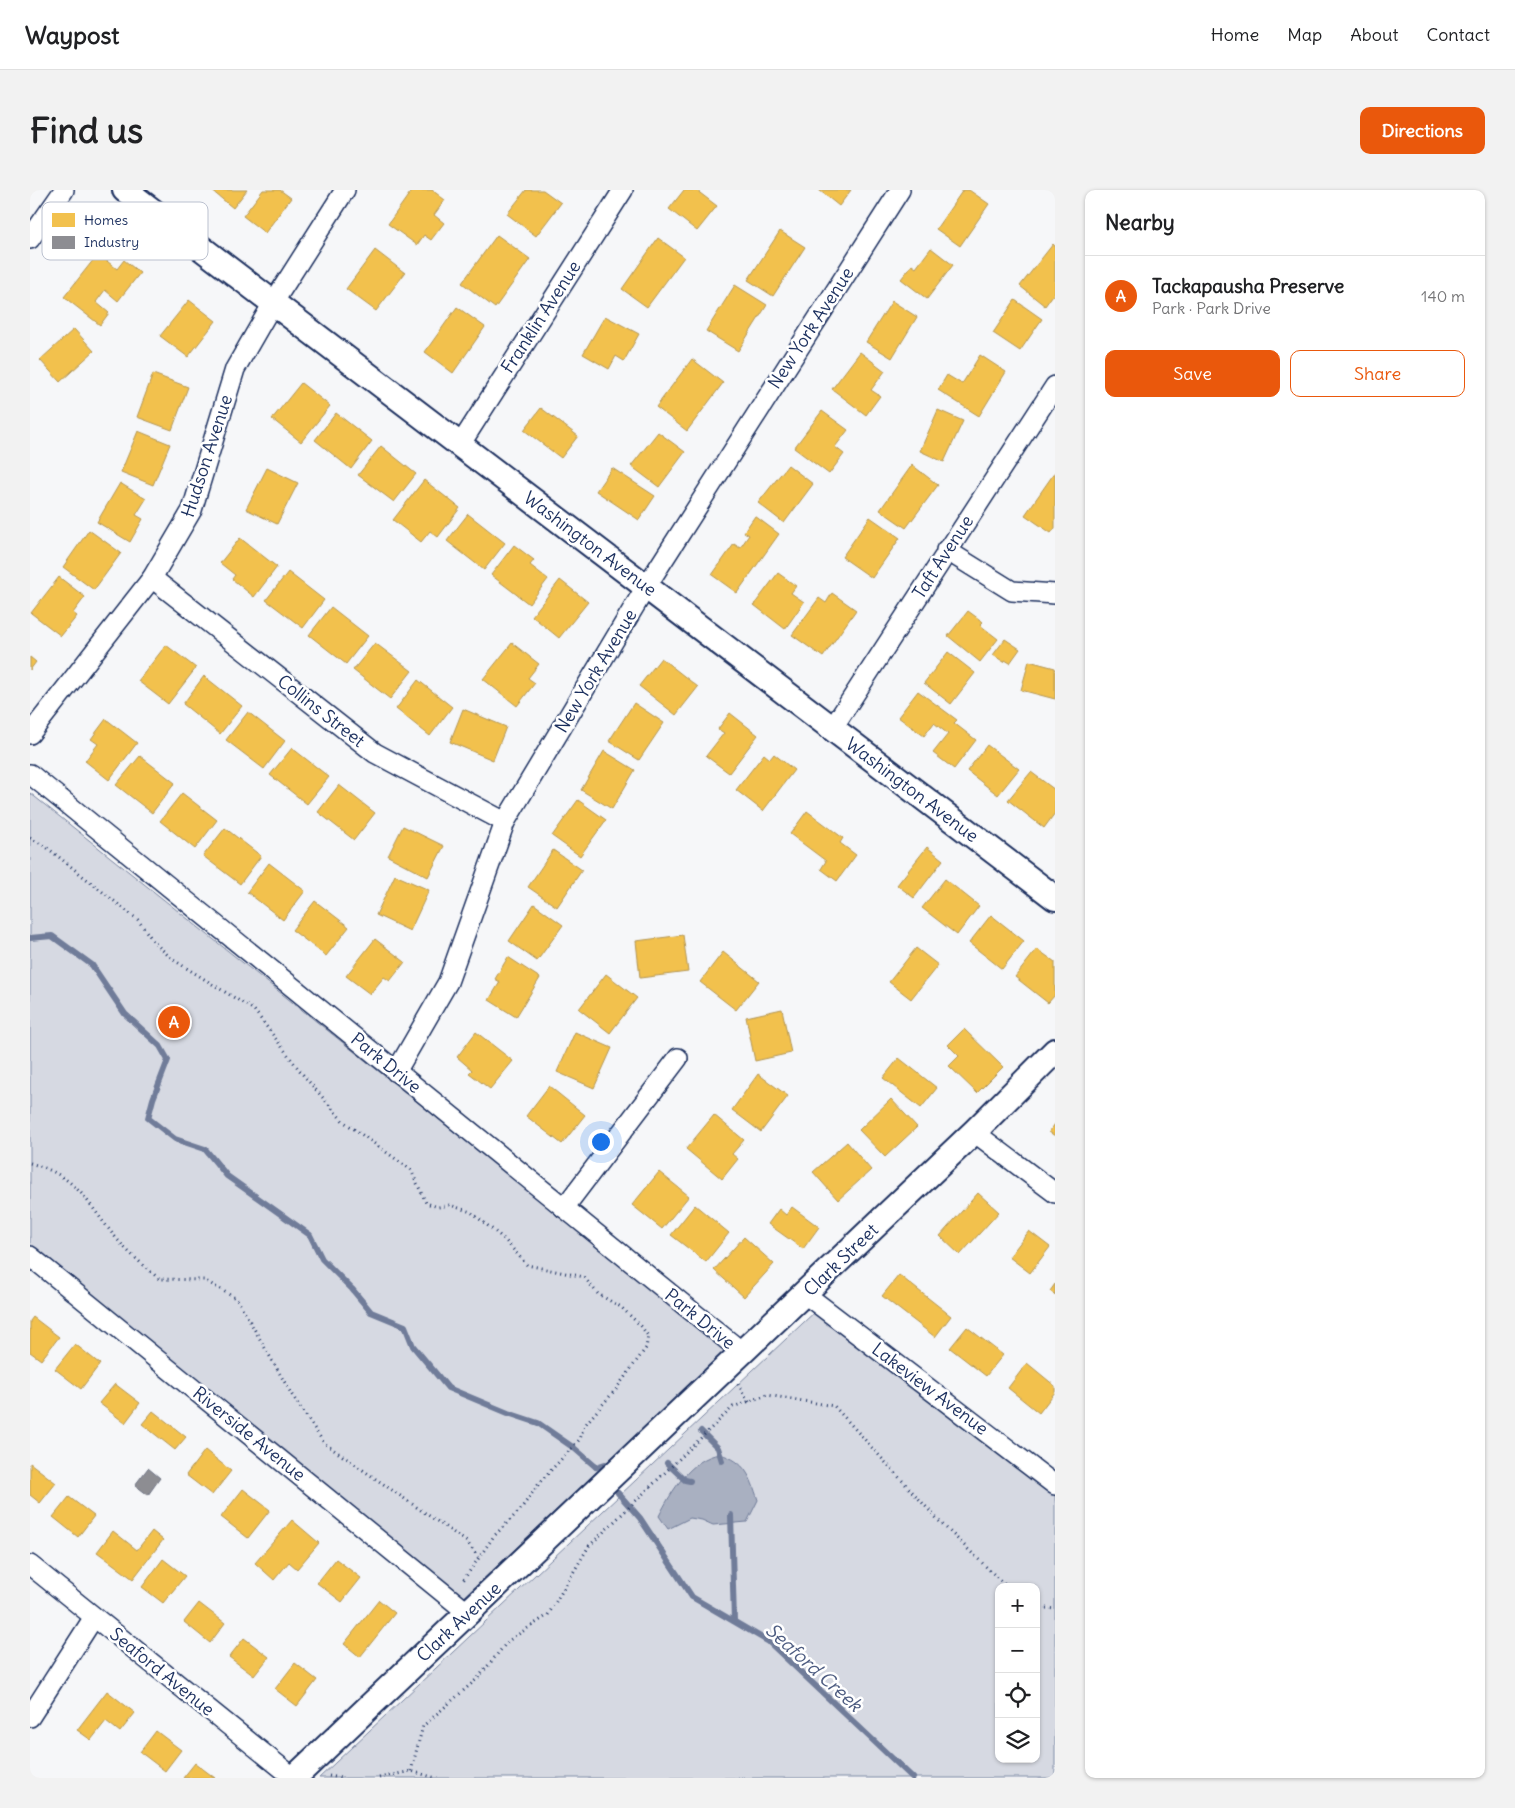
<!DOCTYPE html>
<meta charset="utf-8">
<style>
body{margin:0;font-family:Delius,sans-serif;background:#f2f2f2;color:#202124}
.controls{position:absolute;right:15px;bottom:15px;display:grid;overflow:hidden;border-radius:10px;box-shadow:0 1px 4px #0004}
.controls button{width:45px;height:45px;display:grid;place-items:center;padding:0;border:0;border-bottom:1px solid #e0e0e0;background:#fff;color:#202124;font:25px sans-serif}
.you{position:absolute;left:570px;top:951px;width:18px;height:18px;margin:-12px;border:4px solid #fff;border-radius:50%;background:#1a73e8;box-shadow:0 0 0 8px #1a73e833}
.badge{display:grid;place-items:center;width:32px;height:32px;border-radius:50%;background:#ea580c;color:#fff;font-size:16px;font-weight:700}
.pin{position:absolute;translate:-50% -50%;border:2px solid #fff;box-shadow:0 1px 5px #0006}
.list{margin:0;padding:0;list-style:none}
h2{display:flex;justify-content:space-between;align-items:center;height:65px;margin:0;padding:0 20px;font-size:21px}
h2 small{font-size:16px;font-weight:400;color:#757577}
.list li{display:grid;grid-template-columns:32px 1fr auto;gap:15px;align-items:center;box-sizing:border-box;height:80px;padding:0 20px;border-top:1px solid #e0e0e0}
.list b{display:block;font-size:19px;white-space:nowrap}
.list p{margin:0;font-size:16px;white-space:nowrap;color:#757577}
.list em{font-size:16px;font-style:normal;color:#757577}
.actions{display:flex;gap:10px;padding:15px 20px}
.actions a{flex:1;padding:11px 0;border:1px solid #ea580c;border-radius:10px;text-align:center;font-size:18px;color:#ea580c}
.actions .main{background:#ea580c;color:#fff}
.icon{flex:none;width:28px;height:28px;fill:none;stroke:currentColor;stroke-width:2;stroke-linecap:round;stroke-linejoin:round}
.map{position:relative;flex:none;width:1025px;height:1588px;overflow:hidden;border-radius:10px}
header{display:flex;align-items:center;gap:30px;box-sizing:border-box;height:70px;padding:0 25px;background:#fff;border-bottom:1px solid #e0e0e0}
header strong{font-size:24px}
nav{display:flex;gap:28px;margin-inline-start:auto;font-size:18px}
.intro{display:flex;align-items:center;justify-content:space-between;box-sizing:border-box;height:120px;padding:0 30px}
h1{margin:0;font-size:35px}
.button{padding:12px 22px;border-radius:10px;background:#ea580c;color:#fff;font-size:18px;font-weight:700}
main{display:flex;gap:30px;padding:0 30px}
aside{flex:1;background:#fff;border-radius:10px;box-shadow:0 1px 4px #0004}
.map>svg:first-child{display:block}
.green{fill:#d6d9e2;stroke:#7884a0;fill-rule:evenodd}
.water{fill:#a9b0c1;stroke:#707c99}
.homes{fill:#f2c14e;stroke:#b29553}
.industry{fill:#8d8d92;stroke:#6b7182}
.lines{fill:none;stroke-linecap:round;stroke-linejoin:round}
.stream{stroke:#707c99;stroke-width:6}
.minor-casing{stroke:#1b2f5e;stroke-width:22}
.tertiary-casing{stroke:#1b2f5e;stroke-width:28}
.path{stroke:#1b2f5e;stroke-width:3;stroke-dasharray:1 4;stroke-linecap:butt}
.minor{stroke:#fff;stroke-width:19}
.tertiary{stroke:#fff;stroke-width:24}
.labels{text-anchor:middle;stroke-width:5;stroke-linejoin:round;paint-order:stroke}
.street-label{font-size:18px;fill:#1b2f5e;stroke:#fff}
.water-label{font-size:19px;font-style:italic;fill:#4d5c81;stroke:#fff}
.key{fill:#fff;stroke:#bbc1cf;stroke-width:1}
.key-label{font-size:14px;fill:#1b2f5e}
</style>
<header>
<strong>Waypost</strong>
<nav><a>Home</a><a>Map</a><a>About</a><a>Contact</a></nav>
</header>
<div class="intro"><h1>Find us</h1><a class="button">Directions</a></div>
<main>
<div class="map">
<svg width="1025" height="1588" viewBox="0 0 1025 1588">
<rect width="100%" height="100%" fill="#f6f7f9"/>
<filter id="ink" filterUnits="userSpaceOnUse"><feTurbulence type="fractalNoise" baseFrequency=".02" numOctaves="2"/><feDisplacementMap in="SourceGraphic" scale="10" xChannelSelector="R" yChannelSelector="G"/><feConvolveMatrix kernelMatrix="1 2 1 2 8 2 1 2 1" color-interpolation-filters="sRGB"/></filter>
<g filter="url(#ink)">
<g class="green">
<path d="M 0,603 L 697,1159 L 430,1411 L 0,1061 Z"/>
<path d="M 789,1118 L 1025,1302 L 1025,1588 L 289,1588 ZM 969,1397 L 1006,1397 L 1006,1569 L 969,1569 Z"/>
</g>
<path class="water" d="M 690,1264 C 716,1272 720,1286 728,1310 L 717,1332 L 683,1335 L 672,1330 L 660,1328 L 638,1339 L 629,1326 C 641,1302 661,1268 690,1264 Z"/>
<g class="homes">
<path d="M 181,0 L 217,0 L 203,18 Z"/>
<path d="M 233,0 L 250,0 L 261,8 L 235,43 L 213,26 Z"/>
<path d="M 382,0 L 402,0 L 415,10 L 404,25 L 414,33 L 401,50 L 394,45 L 387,55 L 358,34 Z"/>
<path d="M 496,0 L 513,0 L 531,13 L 506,46 L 477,24 Z"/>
<path d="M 654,0 L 666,0 L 687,16 L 667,41 L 639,19 Z"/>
<path d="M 789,0 L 821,0 L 809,16 Z"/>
<path d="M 933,0 L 939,0 L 959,14 L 930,56 L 906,39 Z"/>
<path d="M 750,41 L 775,57 L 743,106 L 718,90 Z"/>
<path d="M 467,45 L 500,69 L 465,118 L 432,93 Z"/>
<path d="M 628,48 L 654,67 L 617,117 L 592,99 Z"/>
<path d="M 1023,54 L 1025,56 L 1025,102 L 1015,116 L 990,96 Z"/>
<path d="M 901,58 L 923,75 L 897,109 L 871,89 L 882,75 L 886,78 Z"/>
<path d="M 345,60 L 375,83 L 346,121 L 316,99 Z"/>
<path d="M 68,64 L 87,79 L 94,70 L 110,83 L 88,111 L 75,100 L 66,112 L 79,123 L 70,135 L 34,107 Z"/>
<path d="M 705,95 L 737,115 L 708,161 L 676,141 Z"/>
<path d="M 159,110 L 186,131 L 158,167 L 130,146 Z"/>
<path d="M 985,110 L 1012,129 L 990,161 L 963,143 Z"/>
<path d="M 862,111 L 887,127 L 862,168 L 836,152 Z"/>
<path d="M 427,117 L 455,137 L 423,183 L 395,162 Z"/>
<path d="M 575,126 L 609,144 L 594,171 L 586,166 L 579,179 L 553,164 Z"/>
<path d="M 44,139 L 64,161 L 30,192 L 10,170 Z"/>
<path d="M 830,162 L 855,181 L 841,200 L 850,206 L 836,225 L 802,199 Z"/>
<path d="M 950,165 L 976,182 L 949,226 L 908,200 L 917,185 L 932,194 Z"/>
<path d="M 662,169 L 693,193 L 657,241 L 626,217 Z"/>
<path d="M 123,184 L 158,197 L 142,240 L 107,227 Z"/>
<path d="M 271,193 L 300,216 L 271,252 L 242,229 Z"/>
<path d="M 511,218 L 548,246 L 531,268 L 494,240 Z"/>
<path d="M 908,220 L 933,231 L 914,272 L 890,261 Z"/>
<path d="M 792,221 L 818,240 L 805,257 L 814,264 L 799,284 L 764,258 Z"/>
<path d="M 306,223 L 342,251 L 321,279 L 285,250 Z"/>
<path d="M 108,241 L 140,254 L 123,295 L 91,282 Z"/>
<path d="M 628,242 L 655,262 L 629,297 L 601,276 Z"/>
<path d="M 351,256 L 386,284 L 364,312 L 328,285 Z"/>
<path d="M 758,275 L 783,294 L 754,333 L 728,313 Z"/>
<path d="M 882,275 L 908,295 L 876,338 L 850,320 Z"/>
<path d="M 237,278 L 268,293 L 247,334 L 216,319 Z"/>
<path d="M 582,278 L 625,306 L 609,330 L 566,301 Z"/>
<path d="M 1025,282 L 1025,338 L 1021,343 L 995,325 Z"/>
<path d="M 394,290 L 430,318 L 408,347 L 400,341 L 391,352 L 363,330 Z"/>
<path d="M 90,293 L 116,309 L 106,325 L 113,329 L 100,352 L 67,332 Z"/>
<path d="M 438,324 L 475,353 L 454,380 L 417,351 Z"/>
<path d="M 725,326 L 749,344 L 707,403 L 682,385 L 704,354 L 710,358 L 719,345 L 714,342 Z"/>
<path d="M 840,327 L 870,348 L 842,388 L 812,367 Z"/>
<path d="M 59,340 L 91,363 L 64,400 L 33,377 Z"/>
<path d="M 210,348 L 247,377 L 224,407 L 202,389 L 205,385 L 190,373 Z"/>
<path d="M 484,355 L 504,370 L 500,375 L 518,389 L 499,414 L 461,385 Z"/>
<path d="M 258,382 L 294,410 L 273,438 L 236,410 Z"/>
<path d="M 748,383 L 766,396 L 761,403 L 774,412 L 755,439 L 724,415 Z"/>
<path d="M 29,387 L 55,407 L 43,423 L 47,426 L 31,446 L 1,423 Z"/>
<path d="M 530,390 L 558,412 L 529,448 L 502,426 Z"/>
<path d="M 802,403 L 826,420 L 793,467 L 762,445 L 789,408 L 796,413 Z"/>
<path d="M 301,417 L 338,446 L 316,474 L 279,445 Z"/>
<path d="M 938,421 L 953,432 L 950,435 L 968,449 L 950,472 L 918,446 Z"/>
<path d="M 975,449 L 990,459 L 980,473 L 975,470 L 974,472 L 963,465 Z"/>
<path d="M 345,453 L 382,481 L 360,509 L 323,480 Z"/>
<path d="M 482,453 L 509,474 L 498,488 L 505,493 L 487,516 L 453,489 Z"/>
<path d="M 136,455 L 166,478 L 138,514 L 108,491 Z"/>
<path d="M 918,462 L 945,483 L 921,514 L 894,493 Z"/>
<path d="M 0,467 L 6,472 L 0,480 Z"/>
<path d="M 631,468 L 668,497 L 646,525 L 609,496 Z"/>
<path d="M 999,471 L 1025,478 L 1025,509 L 991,500 Z"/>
<path d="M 174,486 L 212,516 L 190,544 L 153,514 Z"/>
<path d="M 388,490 L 422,517 L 400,546 L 366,519 Z"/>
<path d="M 888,501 L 927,530 L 924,533 L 946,550 L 924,579 L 903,563 L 918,544 L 904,533 L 894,546 L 868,527 Z"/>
<path d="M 604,513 L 634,533 L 609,570 L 579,551 Z"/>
<path d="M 433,519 L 476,537 L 463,570 L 420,552 Z"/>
<path d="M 218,522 L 255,551 L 234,579 L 196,550 Z"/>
<path d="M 700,523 L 728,545 L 699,583 L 676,566 L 694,543 L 688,539 Z"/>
<path d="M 76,529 L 107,553 L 79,590 L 55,571 L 68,554 L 61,549 Z"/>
<path d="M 957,555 L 989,579 L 968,605 L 937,581 Z"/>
<path d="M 262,558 L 299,587 L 277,614 L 240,585 Z"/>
<path d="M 574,561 L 605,580 L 582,619 L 551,600 Z"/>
<path d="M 734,564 L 740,569 L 744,564 L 764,580 L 733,621 L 706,600 Z"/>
<path d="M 110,566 L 145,593 L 122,623 L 86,595 Z"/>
<path d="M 1001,582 L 1025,600 L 1025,623 L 1014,638 L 978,610 Z"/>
<path d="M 309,595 L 345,623 L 324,650 L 288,622 Z"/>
<path d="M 152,603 L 187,630 L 165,659 L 130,631 Z"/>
<path d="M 548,610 L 576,630 L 550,666 L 522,646 Z"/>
<path d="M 777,621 L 813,648 L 810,653 L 826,665 L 807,691 L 791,679 L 796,671 L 760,644 Z"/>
<path d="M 373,636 L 414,656 L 398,687 L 358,666 Z"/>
<path d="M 195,638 L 231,666 L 210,694 L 173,666 Z"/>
<path d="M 897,657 L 913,670 L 884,708 L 867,695 Z"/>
<path d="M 523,660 L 552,680 L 527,717 L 498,697 Z"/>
<path d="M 239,673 L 275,701 L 253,730 L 217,702 Z"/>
<path d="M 365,685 L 399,700 L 380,741 L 346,725 Z"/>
<path d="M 915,689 L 949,716 L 927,745 L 892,718 Z"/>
<path d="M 285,711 L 319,737 L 296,766 L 262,740 Z"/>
<path d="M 504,714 L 533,735 L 507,771 L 479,751 Z"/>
<path d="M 961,725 L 994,751 L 972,779 L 939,753 Z"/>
<path d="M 653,745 L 658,782 L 610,788 L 606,751 Z"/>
<path d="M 345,749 L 375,772 L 360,791 L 354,787 L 340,804 L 316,786 Z"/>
<path d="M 886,758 L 908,775 L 881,809 L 859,792 Z"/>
<path d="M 1007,759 L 1025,772 L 1025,805 L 1018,813 L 985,787 Z"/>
<path d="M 693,762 L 729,791 L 706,820 L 670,792 Z"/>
<path d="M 478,767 L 510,788 L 486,827 L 459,810 L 470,792 L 465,789 Z"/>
<path d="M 576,784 L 607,808 L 580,843 L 549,819 Z"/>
<path d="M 752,819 L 761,863 L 725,871 L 716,827 Z"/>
<path d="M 934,839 L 973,877 L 947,903 L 919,876 L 929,866 L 918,855 Z"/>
<path d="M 446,842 L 483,871 L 460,899 L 439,883 L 442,880 L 427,867 Z"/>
<path d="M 545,842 L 582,858 L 564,898 L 527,882 Z"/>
<path d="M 869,868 L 907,898 L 891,918 L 853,888 Z"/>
<path d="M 728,884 L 758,906 L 731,942 L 702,920 Z"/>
<path d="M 519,896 L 555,925 L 532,954 L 496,926 Z"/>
<path d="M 861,909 L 887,937 L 855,967 L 829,940 Z"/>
<path d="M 684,925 L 714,950 L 702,964 L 708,969 L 692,989 L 656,959 Z"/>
<path d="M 1025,934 L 1025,946 L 1019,942 Z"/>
<path d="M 817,952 L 841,980 L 808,1010 L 783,982 Z"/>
<path d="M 629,982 L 659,1006 L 632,1039 L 602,1015 Z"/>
<path d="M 948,1003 L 969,1022 L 930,1065 L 910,1046 Z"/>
<path d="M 665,1015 L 699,1043 L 676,1072 L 641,1045 Z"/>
<path d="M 762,1017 L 789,1037 L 773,1059 L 738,1034 L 749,1019 L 756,1025 Z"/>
<path d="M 999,1041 L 1020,1057 L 1000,1083 L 979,1067 Z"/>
<path d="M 714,1047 L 744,1074 L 714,1107 L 684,1080 Z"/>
<path d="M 869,1085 L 921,1126 L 905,1147 L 852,1106 Z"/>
<path d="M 1025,1094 L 1025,1105 L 1020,1101 Z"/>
<path d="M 3,1127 L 29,1147 L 11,1170 L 0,1162 L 0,1131 Z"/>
<path d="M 937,1137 L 973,1165 L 956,1186 L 920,1158 Z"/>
<path d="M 45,1154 L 70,1174 L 51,1199 L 25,1179 Z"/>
<path d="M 997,1173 L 1025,1196 L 1025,1202 L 1009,1223 L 978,1198 Z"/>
<path d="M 85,1194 L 110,1213 L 95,1233 L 69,1213 Z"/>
<path d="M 123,1221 L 156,1247 L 145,1260 L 112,1234 Z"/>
<path d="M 175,1260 L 201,1281 L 182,1305 L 156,1285 Z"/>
<path d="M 0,1273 L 26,1293 L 10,1313 L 0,1305 Z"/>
<path d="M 213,1299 L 240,1320 L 218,1348 L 191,1327 Z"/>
<path d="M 39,1307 L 64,1326 L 48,1347 L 23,1327 Z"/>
<path d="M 262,1330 L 289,1353 L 267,1379 L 259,1372 L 244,1390 L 225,1373 Z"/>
<path d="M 83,1341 L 107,1360 L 122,1341 L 133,1350 L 103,1389 L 67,1362 Z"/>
<path d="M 133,1369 L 155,1386 L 133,1413 L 112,1397 Z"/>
<path d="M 306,1369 L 331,1388 L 312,1412 L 287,1393 Z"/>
<path d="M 349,1410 L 365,1423 L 330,1467 L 314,1454 Z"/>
<path d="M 169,1413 L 195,1433 L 180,1453 L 154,1432 Z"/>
<path d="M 214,1448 L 239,1467 L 224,1486 L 199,1467 Z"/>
<path d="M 265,1473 L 287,1490 L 267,1516 L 245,1499 Z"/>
<path d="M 77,1501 L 105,1523 L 90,1542 L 76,1531 L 61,1550 L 47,1540 Z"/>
<path d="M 126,1541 L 151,1560 L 135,1581 L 110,1562 Z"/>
<path d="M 165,1573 L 185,1588 L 153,1588 Z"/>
</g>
<path class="industry" d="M 118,1278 L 130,1288 L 118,1305 L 105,1295 Z"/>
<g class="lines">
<g class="stream">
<path d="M 0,748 L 22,746 L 62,775 L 95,824 L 130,856 L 138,870 L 123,909 L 118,928 L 145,949 L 175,959 L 197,986 L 280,1045 L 292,1069 L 322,1099 L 341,1122 L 375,1136 L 383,1156 L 418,1198 L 478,1223 L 508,1233 L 544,1258 L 566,1277"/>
<path d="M 671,1241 L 688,1258 L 692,1271"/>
<path d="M 637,1273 L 655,1290 L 660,1291"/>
<path d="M 566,1277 L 575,1274"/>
<path d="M 588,1303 L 610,1328 L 662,1407 L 739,1452 L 883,1588"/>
<path d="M 701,1325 L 704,1431"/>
</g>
<g class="minor-casing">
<g id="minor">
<path d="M 0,49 L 34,0"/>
<path d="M 430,255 L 593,0"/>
<path d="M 916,360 L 982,401 L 1025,404"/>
<path d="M 122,388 L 345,563 L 475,632"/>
<path d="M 802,539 L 1025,196"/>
<path d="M 0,544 L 122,388 L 162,320 L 205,179 L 243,113 L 315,0"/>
<path d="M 0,584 L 712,1162"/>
<path d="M 366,882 L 418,792 L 475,632 L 616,397 L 870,0"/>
<path d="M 944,942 L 1025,1003"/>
<path d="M 534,1018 L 648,868"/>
<path d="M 0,1066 L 438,1423"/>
<path d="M 775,1104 L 1025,1295"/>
<path d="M 0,1375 L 264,1588"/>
<path d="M 0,1527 L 64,1427"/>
</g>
</g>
<g class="tertiary-casing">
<g id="tertiary">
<path d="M 95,0 L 1025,708"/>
<path d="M 264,1588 L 944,942 L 1025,861"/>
</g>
</g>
<g class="path">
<path d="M 0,648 L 15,656 L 108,730 L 124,752 L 142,769 L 224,820 L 274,886 L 313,931 L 381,980 L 396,1013 L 408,1017 L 420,1015 L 441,1022 L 474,1049 L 497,1075 L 554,1087 L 568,1104 L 591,1117 L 611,1136 L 618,1146 L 616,1158 L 586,1199 L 554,1236 L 550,1249 L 511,1291 L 490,1320 L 464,1346 L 432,1392"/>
<path d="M 0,973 C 50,987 57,1014 87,1049 C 99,1064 115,1076 129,1089 L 174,1090 L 207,1109 L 262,1205 L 294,1253 L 437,1352 L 448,1367"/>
<path d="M 708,1194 L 719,1212"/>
<path d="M 1006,1417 L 1025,1419"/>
<path d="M 381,1581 L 393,1536 L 448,1488 L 478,1451 L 518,1425 L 559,1356 L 703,1217 L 737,1205 L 804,1216 L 910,1332 L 977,1397"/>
<path d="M 299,1586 L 311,1588"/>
<path d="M 349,1588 L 381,1581 L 406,1588"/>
</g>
<use href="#minor" class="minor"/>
<use href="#tertiary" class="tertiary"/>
</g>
</g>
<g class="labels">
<g class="street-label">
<text transform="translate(511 127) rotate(-57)" y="6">Franklin Avenue</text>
<text transform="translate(781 138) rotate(-57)" y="6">New York Avenue</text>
<text transform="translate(177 266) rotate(-72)" y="6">Hudson Avenue</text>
<text transform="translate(560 354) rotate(37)" y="6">Washington Avenue</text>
<text transform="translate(913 367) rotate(-57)" y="6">Taft Avenue</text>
<text transform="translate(566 481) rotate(-59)" y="6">New York Avenue</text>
<text transform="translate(291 521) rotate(38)" y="6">Collins Street</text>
<text transform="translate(882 600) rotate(37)" y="6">Washington Avenue</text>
<text transform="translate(356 873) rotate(39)" y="6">Park Drive</text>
<text transform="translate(811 1070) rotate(-44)" y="6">Clark Street</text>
<text transform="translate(670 1129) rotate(39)" y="6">Park Drive</text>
<text transform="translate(900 1199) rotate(37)" y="6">Lakeview Avenue</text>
<text transform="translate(219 1244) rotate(39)" y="6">Riverside Avenue</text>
<text transform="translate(429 1432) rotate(-43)" y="6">Clark Avenue</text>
<text transform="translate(132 1482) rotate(39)" y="6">Seaford Avenue</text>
</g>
<g class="water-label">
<text transform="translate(784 1477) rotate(42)" y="7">Seaford Creek</text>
</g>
</g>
<rect x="12" y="12" width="166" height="58" rx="8" class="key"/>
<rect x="22" y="23" width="23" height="14" fill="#f2c14e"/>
<rect x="22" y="46" width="23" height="13" fill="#8d8d92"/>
<g class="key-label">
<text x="54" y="35">Homes</text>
<text x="54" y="57">Industry</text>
</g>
</svg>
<div class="controls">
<button>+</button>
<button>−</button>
<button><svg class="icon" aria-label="locate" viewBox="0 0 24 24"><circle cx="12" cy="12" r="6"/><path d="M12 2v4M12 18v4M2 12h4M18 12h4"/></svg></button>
<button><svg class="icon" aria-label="layers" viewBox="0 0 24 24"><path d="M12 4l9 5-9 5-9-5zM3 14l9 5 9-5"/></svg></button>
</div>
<div class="you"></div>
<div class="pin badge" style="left:144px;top:832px">A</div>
</div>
<aside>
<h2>Nearby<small></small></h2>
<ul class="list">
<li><span class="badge">A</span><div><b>Tackapausha Preserve</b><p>Park · Park Drive</p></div><em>140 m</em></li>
</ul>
<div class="actions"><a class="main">Save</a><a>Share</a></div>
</aside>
</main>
